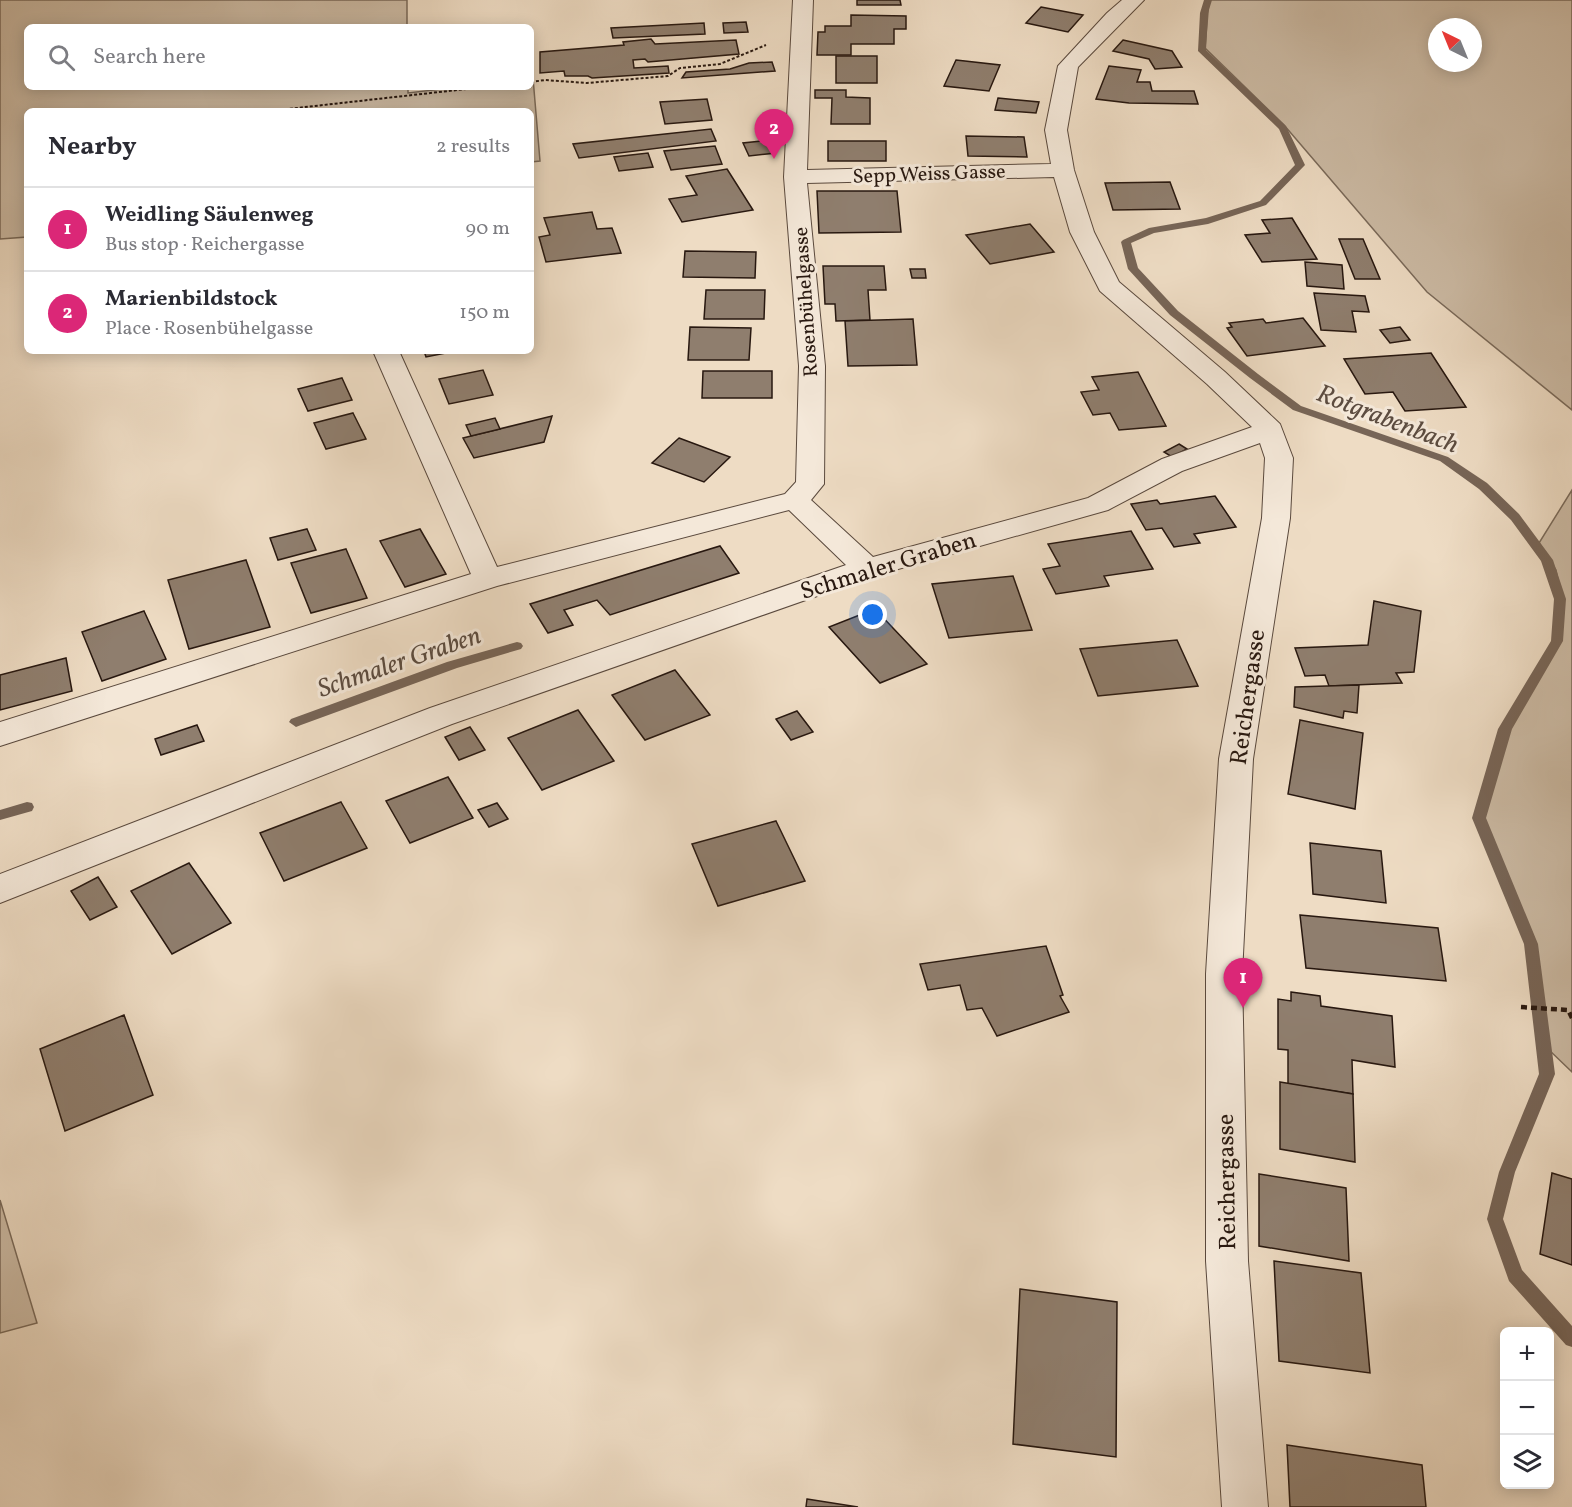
<!DOCTYPE html>
<meta charset="utf-8">
<style>
body{margin:0;font-family:Vollkorn,serif;background:#f7f7f7;color:#2b2b33}
.controls{position:absolute;right:18px;bottom:18px;display:grid;overflow:hidden;border-radius:9px;box-shadow:0 3px 15px #0003}
.controls button{width:54px;height:54px;display:grid;place-items:center;padding:0;border:0;border-bottom:2px solid #e1e1e2;background:#fff;color:#2b2b33;font:30px sans-serif}
.compass{position:absolute;left:1428px;top:18px;width:54px;height:54px;border-radius:50%;background:#fff;box-shadow:0 3px 15px #0003;rotate:317deg}
.you{position:absolute;left:873px;top:615px;width:21px;height:21px;margin:-15px;border:4px solid #fff;border-radius:50%;background:#1a73e8;box-shadow:0 0 0 9px #1a73e833}
.badge{display:grid;place-items:center;width:39px;height:39px;border-radius:50%;background:#db2777;color:#fff;font-size:20px;font-weight:700}
.pin{position:absolute;translate:-50% -50px;filter:drop-shadow(0 2px 3px #0008)}
.pin::after{content:'';position:absolute;top:32px;width:21px;height:18px;background:inherit;clip-path:polygon(0 0,100% 0,50% 100%)}
.list{margin:0;padding:0;list-style:none}
h2{display:flex;justify-content:space-between;align-items:center;height:78px;margin:0;padding:0 24px;font-size:26px}
h2 small{font-size:20px;font-weight:400;color:#7c7c81}
.list li{display:grid;grid-template-columns:39px 1fr auto;gap:18px;align-items:center;box-sizing:border-box;height:84px;padding:0 24px;border-top:2px solid #e1e1e2}
.list b{display:block;font-size:22px;white-space:nowrap}
.list p{margin:0;font-size:20px;white-space:nowrap;color:#7c7c81}
.list em{font-size:20px;font-style:normal;color:#7c7c81}
.icon{flex:none;width:33px;height:33px;fill:none;stroke:currentColor;stroke-width:2;stroke-linecap:round;stroke-linejoin:round}
.map{position:relative;flex:none;width:1572px;height:1507px;overflow:hidden}
.search{position:absolute;background:#fff;box-shadow:0 3px 15px #0003;left:24px;top:24px;width:510px;height:66px;display:flex;align-items:center;gap:15px;box-sizing:border-box;padding:0 21px;border-radius:9px;color:#7c7c81;font-size:22px}
.panel{position:absolute;background:#fff;box-shadow:0 3px 15px #0003;left:24px;top:108px;width:510px;height:246px;border-radius:9px}
.map>svg:first-child{display:block}
.green{fill:#ccbba5;stroke:#7a6a5a;stroke-width:1.5;fill-rule:evenodd}
.lines{fill:none;stroke-linecap:round;stroke-linejoin:round}
.stream{fill:#776557;fill-rule:evenodd}
.building{fill:#8f7e6e;stroke:#281810;stroke-width:1.5}
.minor-casing{stroke:#5a493d;stroke-width:2}
.path-far1{stroke:#281810;stroke-width:2;stroke-dasharray:3 2;stroke-linecap:butt}
.path{stroke:#281810;stroke-width:4.5;stroke-dasharray:6 4;stroke-linecap:butt}
.minor{fill:#f4e8d9;fill-rule:evenodd}
.labels{text-anchor:middle;stroke-width:6;stroke-linejoin:round;paint-order:stroke}
.far-street-label{font-size:20px;fill:#281810;stroke:#f4e8d9}
.street-label{font-size:24px;fill:#281810;stroke:#f4e8d9}
.water-label{font-size:26px;font-style:italic;fill:#5c4c40;stroke:#f4e8d9}
</style>
<div class="map">
<svg width="1572" height="1507" viewBox="0 0 1572 1507">
<rect width="100%" height="100%" fill="#eedcc4"/>
<filter id="stains"><feTurbulence type="fractalNoise" baseFrequency=".00333" numOctaves="4"/><feColorMatrix values="0 0 0 0 .2 0 0 0 0 .09 0 0 0 0 .02 0 0 0 .5 -.17"/></filter>
<radialGradient id="worn" r=".72"><stop offset=".6" stop-color="#630" stop-opacity="0"/><stop offset="1" stop-color="#630" stop-opacity=".3"/></radialGradient>
<g class="green">
<path d="M 0,0 L 407,0 L 407,27 L 27,27 L 27,87 L 408,87 L 408,93 L 459,87 L 531,87 L 531,78 L 533,78 L 540,161 L 531,162 L 531,111 L 27,111 L 27,237 L 0,239 Z"/>
<path d="M 1209,0 L 1572,0 L 1572,410 L 1427,292 L 1284,125 L 1205,48 ZM 1437,27 L 1473,27 L 1473,63 L 1437,63 Z"/>
<path d="M 1572,490 L 1572,1072 L 1548,1049 L 1534,938 L 1481,812 L 1510,714 L 1557,639 L 1561,594 L 1556,570 L 1539,543 Z"/>
<path d="M 0,1200 L 37,1323 L 0,1333 Z"/>
</g>
<g class="lines">
<g class="stream">
<path d="M 1204,0 L 1212,0 L 1208,13 L 1206,50 L 1286,126 L 1305,165 L 1266,205 L 1208,224 L 1154,233 L 1131,243 L 1138,268 L 1178,311 L 1258,374 L 1301,406 L 1448,457 L 1487,483 L 1519,514 L 1553,560 L 1566,599 L 1563,641 L 1512,729 L 1486,818 L 1538,944 L 1555,1074 L 1515,1172 L 1503,1219 L 1522,1270 L 1572,1326 L 1572,1347 L 1566,1345 L 1509,1281 L 1487,1219 L 1499,1172 L 1539,1074 L 1524,944 L 1472,818 L 1498,729 L 1551,641 L 1554,599 L 1541,561 L 1511,520 L 1479,489 L 1440,461 L 1293,410 L 1250,378 L 1170,315 L 1128,269 L 1121,242 L 1123,240 L 1149,228 L 1206,218 L 1260,201 L 1295,165 L 1279,129 L 1198,51 L 1200,13 Z"/>
<path d="M 517,642 L 521,643 L 523,646 L 521,649 L 457,668 L 301,725 L 296,727 L 289,722 L 291,719 L 447,662 Z"/>
<path d="M 27,802 L 32,803 L 34,807 L 32,811 L 0,820 L 0,810 Z"/>
</g>
</g>
<g class="building">
<path d="M 857,0 L 900,0 L 901,5 L 857,5 Z"/>
<path d="M 1041,7 L 1083,15 L 1068,32 L 1026,23 Z"/>
<path d="M 851,15 L 906,16 L 906,29 L 894,29 L 894,44 L 851,44 L 851,55 L 817,55 L 818,32 L 825,32 L 825,26 L 851,26 Z"/>
<path d="M 746,22 L 748,32 L 724,33 L 723,23 Z"/>
<path d="M 704,23 L 705,34 L 613,38 L 611,28 Z"/>
<path d="M 651,39 L 655,44 L 736,40 L 739,54 L 648,62 L 645,59 L 633,60 L 634,68 L 668,66 L 669,73 L 592,78 L 588,76 L 565,76 L 564,71 L 540,73 L 540,52 L 624,45 L 623,42 Z"/>
<path d="M 1123,40 L 1172,51 L 1182,67 L 1155,69 L 1149,59 L 1113,51 Z"/>
<rect x="836" y="56" width="41" height="27"/>
<path d="M 956,60 L 1000,65 L 989,91 L 944,86 Z"/>
<path d="M 772,62 L 775,71 L 682,78 L 686,72 L 730,69 L 749,63 Z"/>
<path d="M 1109,66 L 1141,70 L 1137,82 L 1150,82 L 1152,91 L 1194,91 L 1198,104 L 1129,103 L 1096,99 Z"/>
<path d="M 815,90 L 846,90 L 846,97 L 870,98 L 870,124 L 831,124 L 832,98 L 815,98 Z"/>
<path d="M 998,98 L 1039,102 L 1036,113 L 995,110 Z"/>
<path d="M 707,99 L 712,120 L 665,124 L 660,102 Z"/>
<path d="M 711,129 L 716,141 L 579,158 L 573,144 Z"/>
<path d="M 966,136 L 1024,137 L 1027,157 L 968,156 Z"/>
<path d="M 770,140 L 776,153 L 749,156 L 743,143 Z"/>
<rect x="828" y="141" width="58" height="20"/>
<path d="M 715,146 L 722,164 L 671,170 L 664,151 Z"/>
<path d="M 648,153 L 653,167 L 619,171 L 614,157 Z"/>
<path d="M 727,169 L 753,210 L 682,222 L 669,199 L 697,195 L 686,176 Z"/>
<path d="M 1170,182 L 1180,209 L 1113,210 L 1105,183 Z"/>
<path d="M 817,191 L 897,191 L 901,232 L 819,233 Z"/>
<path d="M 592,212 L 597,229 L 612,228 L 621,253 L 546,262 L 539,237 L 550,235 L 544,218 Z"/>
<path d="M 1292,218 L 1317,259 L 1262,262 L 1245,235 L 1270,233 L 1262,220 Z"/>
<path d="M 1030,224 L 1054,252 L 990,264 L 966,235 Z"/>
<path d="M 1339,239 L 1363,239 L 1380,279 L 1355,279 Z"/>
<path d="M 685,251 L 756,252 L 755,278 L 683,277 Z"/>
<path d="M 1305,262 L 1342,265 L 1344,289 L 1307,286 Z"/>
<path d="M 823,266 L 884,266 L 886,290 L 868,290 L 870,320 L 836,321 L 835,304 L 825,304 Z"/>
<path d="M 910,269 L 925,269 L 926,278 L 912,278 Z"/>
<path d="M 706,290 L 765,290 L 764,319 L 704,319 Z"/>
<path d="M 1314,293 L 1365,296 L 1369,312 L 1352,311 L 1356,332 L 1321,330 Z"/>
<path d="M 1303,318 L 1325,346 L 1247,356 L 1227,328 L 1232,327 L 1229,323 L 1263,319 L 1266,323 Z"/>
<path d="M 913,319 L 917,365 L 848,366 L 845,321 Z"/>
<path d="M 690,327 L 751,328 L 749,360 L 688,360 Z"/>
<path d="M 1400,327 L 1410,340 L 1390,343 L 1380,330 Z"/>
<path d="M 424,351 L 456,351 L 426,357 Z"/>
<path d="M 1431,353 L 1466,407 L 1405,411 L 1393,392 L 1365,394 L 1344,359 Z"/>
<path d="M 483,370 L 493,395 L 449,404 L 439,379 Z"/>
<path d="M 703,371 L 772,371 L 772,398 L 702,398 Z"/>
<path d="M 1138,372 L 1166,426 L 1119,430 L 1110,413 L 1093,415 L 1081,392 L 1099,390 L 1092,377 Z"/>
<path d="M 342,378 L 352,400 L 308,411 L 298,389 Z"/>
<path d="M 353,413 L 366,439 L 326,449 L 314,423 Z"/>
<path d="M 552,416 L 544,442 L 474,458 L 463,438 Z"/>
<path d="M 495,418 L 500,429 L 471,436 L 466,425 Z"/>
<path d="M 679,438 L 730,457 L 704,482 L 652,463 Z"/>
<path d="M 1179,444 L 1187,449 L 1172,457 L 1164,452 Z"/>
<path d="M 1215,496 L 1236,527 L 1194,534 L 1200,543 L 1174,547 L 1162,528 L 1146,530 L 1131,504 L 1157,500 L 1160,504 Z"/>
<path d="M 307,529 L 316,550 L 278,560 L 270,538 Z"/>
<path d="M 420,529 L 446,574 L 405,587 L 380,541 Z"/>
<path d="M 1131,531 L 1153,569 L 1104,576 L 1109,586 L 1056,594 L 1043,569 L 1060,566 L 1048,544 Z"/>
<path d="M 720,546 L 739,573 L 610,615 L 597,600 L 564,610 L 573,625 L 548,633 L 530,604 Z"/>
<path d="M 346,549 L 367,598 L 311,613 L 291,563 Z"/>
<path d="M 246,560 L 270,627 L 189,649 L 168,580 Z"/>
<path d="M 1013,576 L 1032,630 L 949,638 L 932,584 Z"/>
<path d="M 1374,601 L 1421,611 L 1414,672 L 1396,673 L 1402,683 L 1329,686 L 1325,675 L 1305,676 L 1295,648 L 1368,645 Z"/>
<path d="M 875,609 L 927,664 L 880,683 L 829,627 Z"/>
<path d="M 144,611 L 166,659 L 102,681 L 82,632 Z"/>
<path d="M 1177,640 L 1198,686 L 1098,696 L 1080,649 Z"/>
<path d="M 66,658 L 72,691 L 0,710 L 0,675 Z"/>
<path d="M 675,670 L 710,715 L 645,740 L 612,695 Z"/>
<path d="M 1359,685 L 1357,713 L 1344,711 L 1343,718 L 1294,707 L 1295,687 Z"/>
<path d="M 578,710 L 614,761 L 542,790 L 508,738 Z"/>
<path d="M 797,711 L 813,732 L 791,740 L 776,719 Z"/>
<path d="M 1300,720 L 1363,733 L 1355,809 L 1288,794 Z"/>
<path d="M 197,725 L 204,741 L 161,755 L 155,739 Z"/>
<path d="M 470,727 L 485,750 L 459,760 L 445,737 Z"/>
<path d="M 448,777 L 473,818 L 410,843 L 386,801 Z"/>
<path d="M 341,802 L 367,848 L 284,881 L 260,833 Z"/>
<path d="M 497,803 L 508,819 L 489,827 L 478,810 Z"/>
<path d="M 776,821 L 805,881 L 718,906 L 692,844 Z"/>
<path d="M 1310,843 L 1381,851 L 1386,903 L 1313,894 Z"/>
<path d="M 189,863 L 231,923 L 172,954 L 131,891 Z"/>
<path d="M 98,877 L 117,907 L 90,920 L 71,891 Z"/>
<path d="M 1300,915 L 1438,928 L 1446,981 L 1306,968 Z"/>
<path d="M 1046,946 L 1063,995 L 1060,996 L 1069,1012 L 997,1036 L 982,1008 L 967,1010 L 960,985 L 928,990 L 920,964 Z"/>
<path d="M 1291,992 L 1320,996 L 1321,1006 L 1392,1016 L 1395,1067 L 1352,1060 L 1353,1094 L 1288,1084 L 1288,1050 L 1278,1049 L 1278,999 L 1291,1001 Z"/>
<path d="M 124,1015 L 153,1095 L 65,1131 L 40,1049 Z"/>
<path d="M 1280,1082 L 1353,1094 L 1355,1162 L 1280,1149 Z"/>
<path d="M 1552,1173 L 1572,1179 L 1572,1265 L 1540,1254 Z"/>
<path d="M 1259,1174 L 1346,1188 L 1349,1261 L 1259,1246 Z"/>
<path d="M 1274,1261 L 1361,1273 L 1370,1373 L 1279,1361 Z"/>
<path d="M 1020,1289 L 1117,1302 L 1116,1457 L 1013,1444 Z"/>
<path d="M 1287,1445 L 1422,1465 L 1426,1507 L 1290,1507 Z"/>
<path d="M 807,1499 L 858,1507 L 806,1507 Z"/>
</g>
<g class="lines">
<g class="minor-casing">
<path id="minor" d="M 793,0 L 813,0 L 807,170 L 1051,164 L 1045,130 L 1058,66 L 1107,13 L 1122,0 L 1144,0 L 1078,67 L 1067,130 L 1074,170 L 1094,232 L 1119,282 L 1225,372 L 1280,424 L 1293,458 L 1290,518 L 1253,759 L 1242,974 L 1248,1261 L 1268,1507 L 1222,1507 L 1206,1261 L 1206,974 L 1219,759 L 1262,518 L 1265,458 L 1260,443 L 1182,471 L 1108,510 L 877,575 L 452,724 L 0,903 L 0,874 L 430,708 L 846,565 L 789,510 L 497,586 L 0,746 L 0,722 L 471,574 L 373,351 L 399,351 L 497,567 L 785,494 L 796,482 L 799,366 L 784,177 ZM 1054,177 L 1070,232 L 1100,291 L 1207,384 L 1252,427 L 1162,459 L 1088,498 L 873,557 L 811,500 L 824,484 L 825,366 L 807,183 Z"/>
</g>
<g class="path-far1">
<path d="M 531,82 L 545,80 L 587,83 L 668,76 L 680,68 L 720,64 L 766,45"/>
<path d="M 270,111 L 484,87"/>
</g>
<path class="path" d="M 1521,1007 L 1568,1010 L 1572,1018"/>
<use href="#minor" class="minor"/>
</g>
<g class="labels">
<g class="far-street-label">
<text transform="translate(929 173) rotate(-2)" y="7">Sepp Weiss Gasse</text>
<text transform="translate(805 302) rotate(-94)" y="7">Rosenbühelgasse</text>
</g>
<g class="street-label">
<text transform="translate(888 565) rotate(-17)" y="8">Schmaler Graben</text>
<text transform="translate(1247 697) rotate(-82)" y="8">Reichergasse</text>
<text transform="translate(1226 1182) rotate(-91)" y="8">Reichergasse</text>
</g>
<g class="water-label">
<text transform="translate(1388 418) rotate(21)" y="9">Rotgrabenbach</text>
<text transform="translate(399 661) rotate(-19)" y="9">Schmaler Graben</text>
</g>
</g>
<rect width="100%" height="100%" filter="url(#stains)"/>
<rect width="100%" height="100%" fill="url(#worn)"/>
</svg>
<div class="controls">
<button>+</button>
<button>−</button>
<button><svg class="icon" aria-label="layers" viewBox="0 0 24 24"><path d="M12 4l9 5-9 5-9-5zM3 14l9 5 9-5"/></svg></button>
</div>
<svg class="compass" viewBox="-18 -18 36 36"><path d="M0-13l5 13h-10z" fill="#e53935"/><path d="M0 13l5-13h-10z" fill="#7c7c81"/></svg>
<div class="you"></div>
<div class="pin badge" style="left:1243px;top:1008px">1</div>
<div class="pin badge" style="left:774px;top:159px">2</div>
<div class="search"><svg class="icon" aria-label="search" viewBox="0 0 24 24"><circle cx="10" cy="10" r="6"/><path d="M15 15l6 6"/></svg>Search here</div>
<section class="panel">
<h2>Nearby<small>2 results</small></h2>
<ul class="list">
<li><span class="badge">1</span><div><b>Weidling Säulenweg</b><p>Bus stop · Reichergasse</p></div><em>90 m</em></li>
<li><span class="badge">2</span><div><b>Marienbildstock</b><p>Place · Rosenbühelgasse</p></div><em>150 m</em></li>
</ul>
</section>
</div>
